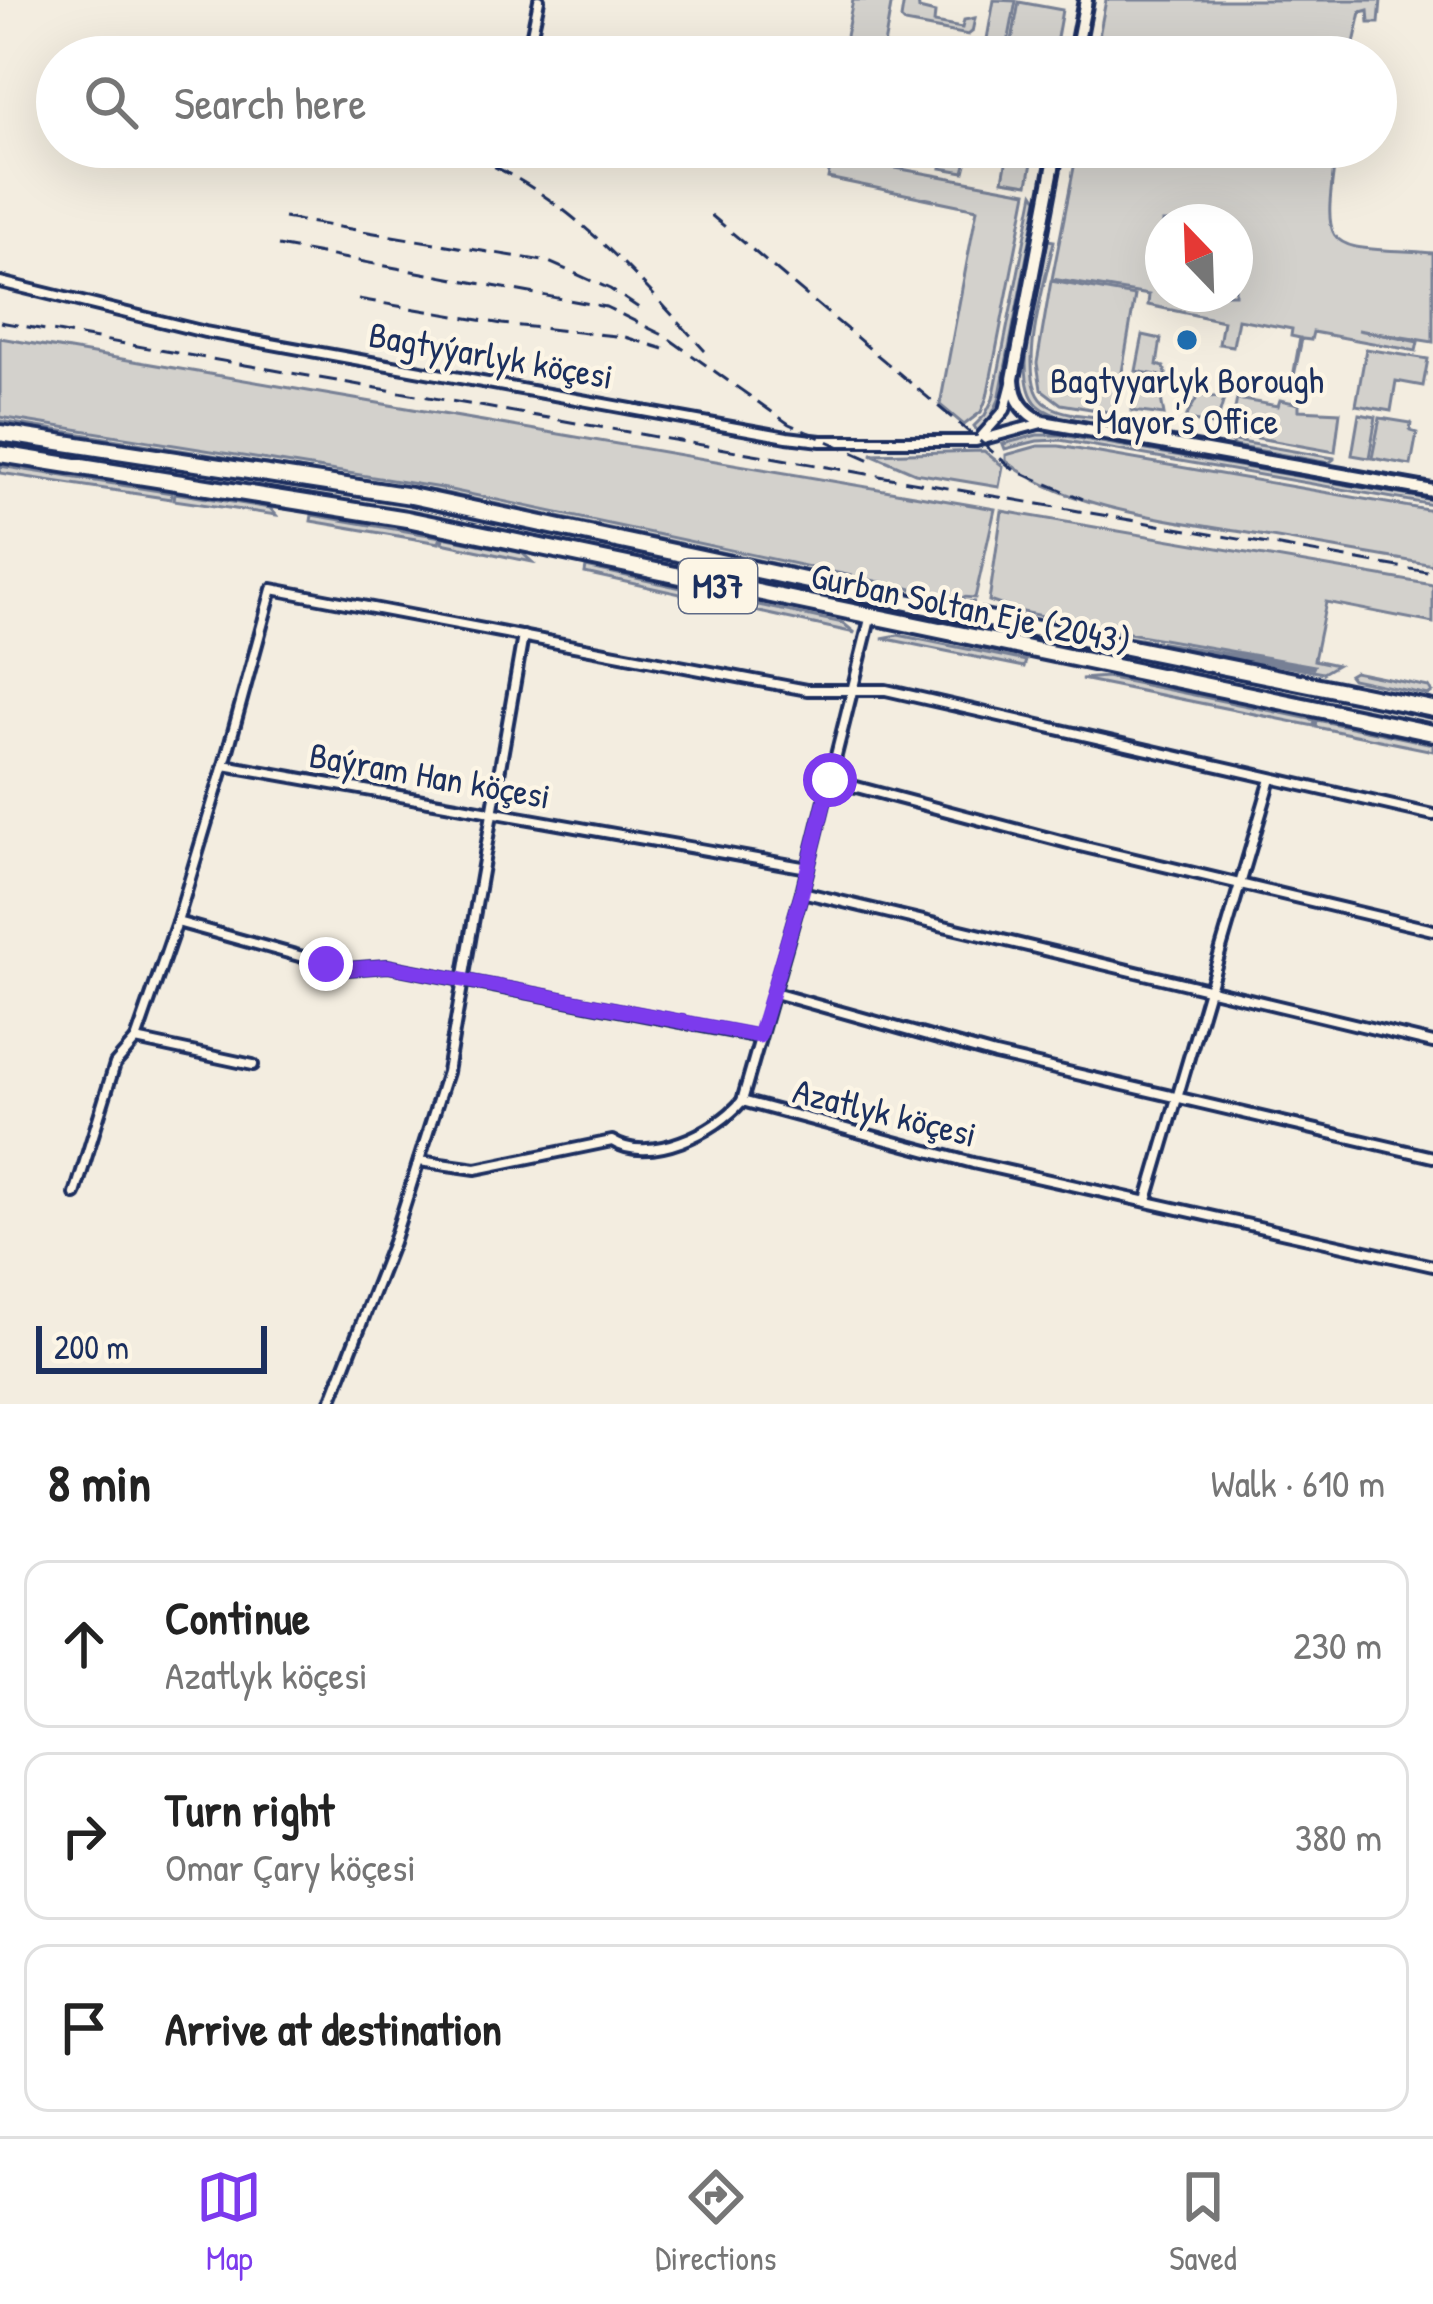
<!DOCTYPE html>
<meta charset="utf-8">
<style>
body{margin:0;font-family:"Patrick Hand",sans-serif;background:#f6f6f6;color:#222}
.compass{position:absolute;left:1145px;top:204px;width:108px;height:108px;border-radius:50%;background:#fff;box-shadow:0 12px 48px #0002;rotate:337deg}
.scale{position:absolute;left:36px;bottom:30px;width:231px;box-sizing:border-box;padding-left:12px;border:6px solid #1b2f5e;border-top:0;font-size:33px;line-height:42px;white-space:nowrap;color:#1b2f5e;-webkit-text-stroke:9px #fcf5e5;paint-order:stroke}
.stop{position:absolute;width:36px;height:36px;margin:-27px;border:9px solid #7c3aed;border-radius:50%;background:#fff}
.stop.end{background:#7c3aed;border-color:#fff;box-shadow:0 3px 12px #0008}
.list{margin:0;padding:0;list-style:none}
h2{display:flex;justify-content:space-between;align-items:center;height:156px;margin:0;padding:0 48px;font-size:51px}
h2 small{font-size:39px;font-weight:400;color:#767676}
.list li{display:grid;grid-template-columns:78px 1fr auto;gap:36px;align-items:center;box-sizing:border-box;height:168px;margin:0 24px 24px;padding:0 24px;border:3px solid #e0e0e0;border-radius:24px}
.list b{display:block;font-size:45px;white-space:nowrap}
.list p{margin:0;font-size:39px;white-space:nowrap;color:#767676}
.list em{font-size:39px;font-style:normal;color:#767676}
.icon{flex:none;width:66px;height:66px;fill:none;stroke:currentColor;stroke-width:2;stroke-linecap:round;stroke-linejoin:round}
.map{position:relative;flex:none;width:1433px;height:1404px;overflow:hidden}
.search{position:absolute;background:#fff;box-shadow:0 12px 48px #0002;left:36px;right:36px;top:36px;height:132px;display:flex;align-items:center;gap:30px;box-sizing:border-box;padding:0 42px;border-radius:66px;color:#767676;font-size:45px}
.sheet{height:732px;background:#fff}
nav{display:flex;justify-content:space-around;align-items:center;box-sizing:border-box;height:168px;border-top:3px solid #e0e0e0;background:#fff;font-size:33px;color:#767676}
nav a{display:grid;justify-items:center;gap:6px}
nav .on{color:#7c3aed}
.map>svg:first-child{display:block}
.green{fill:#d3d1cc;stroke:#778095;stroke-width:3;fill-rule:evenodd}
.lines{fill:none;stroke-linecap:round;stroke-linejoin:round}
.street-casing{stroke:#1b2f5e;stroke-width:16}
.secondary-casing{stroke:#1b2f5e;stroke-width:20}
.highway-casing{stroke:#1b2f5e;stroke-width:22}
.street{stroke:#fcf5e5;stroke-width:8}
.secondary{stroke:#fcf5e5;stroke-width:10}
.highway{stroke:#fcf5e5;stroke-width:14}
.rail{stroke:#1b2f5e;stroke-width:3;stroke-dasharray:18 9;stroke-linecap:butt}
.route{stroke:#7c3aed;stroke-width:15}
.poi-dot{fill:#1f6fb2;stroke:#fcf5e5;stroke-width:4.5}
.labels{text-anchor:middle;stroke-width:9;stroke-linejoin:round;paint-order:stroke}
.shield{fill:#fcf5e5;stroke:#5e6a86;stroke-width:3}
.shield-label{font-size:33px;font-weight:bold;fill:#1b2f5e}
.street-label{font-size:36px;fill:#1b2f5e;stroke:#fcf5e5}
.poi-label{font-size:36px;fill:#1b2f5e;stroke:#fcf5e5}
</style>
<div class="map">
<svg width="1433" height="1404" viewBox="0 0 1433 1404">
<rect width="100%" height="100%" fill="#f3ede0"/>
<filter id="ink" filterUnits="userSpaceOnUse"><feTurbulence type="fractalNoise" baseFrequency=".00833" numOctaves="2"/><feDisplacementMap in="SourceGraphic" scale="24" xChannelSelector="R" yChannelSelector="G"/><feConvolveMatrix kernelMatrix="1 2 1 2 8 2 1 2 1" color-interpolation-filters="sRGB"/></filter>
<g filter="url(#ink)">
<g class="green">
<path d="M 853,0 L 892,0 L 882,57 L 842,57 Z"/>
<path d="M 904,0 L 918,0 L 919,9 L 935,13 L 934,23 L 962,28 L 964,20 L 975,18 L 972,32 L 968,35 L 905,23 L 901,19 Z"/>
<path d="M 994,0 L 1016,1 L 1008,43 L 987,39 Z"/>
<path d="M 1106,0 L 1381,0 L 1379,23 L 1369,23 L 1368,10 L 1361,12 L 1351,57 L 1095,57 Z"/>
<path d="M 1019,2 L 1062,10 L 1054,54 L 1011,46 Z"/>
<path d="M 825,147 L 865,147 L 866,157 L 874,164 L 1027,192 L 987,397 L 981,412 L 964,425 L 940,405 L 977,209 L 828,178 L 831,163 L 822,161 Z"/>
<path d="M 956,147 L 997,147 L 995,157 L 969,152 L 964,172 L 941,168 L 943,158 L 954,160 Z"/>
<path d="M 1009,147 L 1035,147 L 1028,184 L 1003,180 Z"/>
<path d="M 1078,147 L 1337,147 C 1320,260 1326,245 1433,253 L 1433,342 L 1358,330 L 1418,342 L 1416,351 L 1313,332 L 1311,340 L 1302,339 L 1290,394 L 1300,338 L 1291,336 L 1292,329 L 1238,319 L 1233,346 L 1219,344 L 1223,321 L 1148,305 L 1149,295 L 1052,279 ZM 1163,222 L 1235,222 L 1235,294 L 1163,294 Z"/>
<path d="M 1034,193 L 1038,199 L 999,400 L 990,419 L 977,431 L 974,426 L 985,415 L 993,399 Z"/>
<path d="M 1048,240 L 1054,241 C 1047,276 1012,385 1048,405 C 1066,416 1094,416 1114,419 L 1110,423 C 1089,422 1054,420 1038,405 C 1009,378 1041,276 1048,240 Z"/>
<path d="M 1051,281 L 1135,296 L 1115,413 L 1061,404 L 1041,389 L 1037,363 Z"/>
<path d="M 1143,335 L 1161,339 L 1157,365 L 1164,367 L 1167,377 L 1136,371 Z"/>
<path d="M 0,338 L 995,509 L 975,598 L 945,596 L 441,488 L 0,417 Z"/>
<path d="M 1366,349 L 1428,359 L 1423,386 L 1396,381 L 1391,411 L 1356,405 Z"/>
<path d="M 1134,383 L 1159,387 L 1164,415 L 1132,411 Z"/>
<path d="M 1199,394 L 1224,399 L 1216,426 L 1185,419 Z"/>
<path d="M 1237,399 L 1278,406 L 1280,400 L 1299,404 L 1299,410 L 1340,412 L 1335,452 L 1230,433 Z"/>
<path d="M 1359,414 L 1376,417 L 1369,458 L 1352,455 Z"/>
<path d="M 1380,418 L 1411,423 L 1410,431 L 1417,433 L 1411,465 L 1372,458 Z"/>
<path d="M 0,421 L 441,492 L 944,600 L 975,602 L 943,602 L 495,505 Z"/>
<path d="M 1037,435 L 1061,435 L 1433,500 L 1433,505 L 1060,440 L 1037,441 L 1005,449 L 1003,444 Z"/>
<path d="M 1229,440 L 1334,458 L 1334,459 L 1329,463 L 1234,446 Z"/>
<path d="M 1038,446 L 1059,446 L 1433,511 L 1433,565 C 1369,554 1306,543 1242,532 C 1170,520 1064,508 1006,461 L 1006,455 Z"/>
<path d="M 984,451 L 1003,466 L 999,487 L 915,473 L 871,454 Z"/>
<path d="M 0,466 L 172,493 L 171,499 L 0,473 Z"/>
<path d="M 175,493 L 270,508 L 276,515 L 174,500 Z"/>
<path d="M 1002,511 L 1433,585 L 1433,623 L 1326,602 L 1314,660 L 1337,665 L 1323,673 L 1038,622 L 1313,668 L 1314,666 L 1106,629 L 1018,611 L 989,601 Z"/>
<path d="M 312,515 L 441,537 L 439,543 L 311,521 Z"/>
<path d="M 443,537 L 522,553 L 532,562 L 442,543 Z"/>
<path d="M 586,567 L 713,595 L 712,601 L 585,573 Z"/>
<path d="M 716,596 L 843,623 L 855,633 L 714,602 Z"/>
<path d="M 898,635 L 1026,661 L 1024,667 L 882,638 Z"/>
<path d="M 1354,672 L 1429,687 L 1432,692 L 1428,695 L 1352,679 L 1349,675 Z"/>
<path d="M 1106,677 L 1315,720 L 1314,726 L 1081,679 Z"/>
<path d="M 1317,720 L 1433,744 L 1433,751 L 1316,727 Z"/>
</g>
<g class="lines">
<g class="street-casing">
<g id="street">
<path d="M 527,57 L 539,0"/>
<path d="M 0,282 L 205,332 L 787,437 L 821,441 L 976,441 L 1042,423"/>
<path d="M 982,436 L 1005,410 L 1012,383"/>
<path d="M 870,619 L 802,892 L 742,1101 L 973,1163 L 1433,1266"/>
<path d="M 224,765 L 177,922 L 136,1040 L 253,1065"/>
<path d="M 830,780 L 1072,844 L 1433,930"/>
<path d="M 808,868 L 224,765 L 272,589 L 807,690 L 886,690 L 1433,815"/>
<path d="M 802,892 L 1433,1043"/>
<path d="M 177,922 L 346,969 L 388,966 L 759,1037"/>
<path d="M 774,993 L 995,1055 L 1433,1157"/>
<path d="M 419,1161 L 476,1169 L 612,1141 C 649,1165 716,1132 742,1101"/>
<path d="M 75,1194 L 115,1064 L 136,1040"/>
<path d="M 1147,1200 L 1271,779"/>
<path d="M 330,1404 L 393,1242 L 447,1072 L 523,636"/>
</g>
</g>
<g class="secondary-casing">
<g id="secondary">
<path d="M 1075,57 L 1086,0"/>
<path d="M 1057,147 L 1013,379 C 1014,400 1024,413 1043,422 L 1433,491"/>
</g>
</g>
<g class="highway-casing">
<g id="highway">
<path d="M 0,433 L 411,496 L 949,611 L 1433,709"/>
<path d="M 0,454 L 407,519 L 1433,733"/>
</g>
</g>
<use href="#street" class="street"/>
<use href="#secondary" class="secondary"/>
<use href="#highway" class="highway"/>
<g class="rail">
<path d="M 444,147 C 557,181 628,267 705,351"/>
<path d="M 711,215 L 1014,470 L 1083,499"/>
<path d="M 284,218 L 549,262 L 610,289 L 642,310"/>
<path d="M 278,246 L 606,307 L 665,336 L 789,424 L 877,463"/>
<path d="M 358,299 L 502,324 L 625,337 L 664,349"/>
<path d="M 0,322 L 1433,573"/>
</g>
</g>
</g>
<g class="lines" filter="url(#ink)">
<path class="route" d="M 326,964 L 346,969 L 388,966 L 759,1036 L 802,892 L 830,780"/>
</g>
<circle class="poi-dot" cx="1187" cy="340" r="12"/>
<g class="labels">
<rect class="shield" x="679" y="559" width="78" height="54" rx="9"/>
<g class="shield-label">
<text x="718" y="598">M37</text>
</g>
<g class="street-label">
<text transform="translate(491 355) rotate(10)" y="13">Bagtyýarlyk köçesi</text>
<text transform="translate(971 608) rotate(12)" y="13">Gurban Soltan Eje (2043)</text>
<text transform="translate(430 775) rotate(10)" y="13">Baýram Han köçesi</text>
<text transform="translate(885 1112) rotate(14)" y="13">Azatlyk köçesi</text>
</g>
<g class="poi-label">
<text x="1187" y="393">Bagtyyarlyk Borough<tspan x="1187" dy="41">Mayor's Office</tspan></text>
</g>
</g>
</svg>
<svg class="compass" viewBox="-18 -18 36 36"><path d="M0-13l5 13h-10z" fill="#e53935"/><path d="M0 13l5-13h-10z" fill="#767676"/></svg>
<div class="scale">200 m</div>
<div class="stop" style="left:830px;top:780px"></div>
<div class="stop end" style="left:326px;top:964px"></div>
<div class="search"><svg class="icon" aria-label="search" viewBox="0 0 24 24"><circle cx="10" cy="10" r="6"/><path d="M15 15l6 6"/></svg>Search here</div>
</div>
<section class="sheet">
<h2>8 min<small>Walk · 610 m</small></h2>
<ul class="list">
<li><svg class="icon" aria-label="ahead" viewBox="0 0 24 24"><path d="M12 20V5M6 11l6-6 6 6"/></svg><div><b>Continue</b><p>Azatlyk köçesi</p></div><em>230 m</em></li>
<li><svg class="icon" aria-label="right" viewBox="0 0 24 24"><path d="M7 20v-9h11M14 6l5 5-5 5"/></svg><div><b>Turn right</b><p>Omar Çary köçesi</p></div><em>380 m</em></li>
<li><svg class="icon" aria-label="arrive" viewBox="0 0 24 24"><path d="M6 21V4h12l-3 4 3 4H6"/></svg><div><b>Arrive at destination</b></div></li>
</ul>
</section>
<nav>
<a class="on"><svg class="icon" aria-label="map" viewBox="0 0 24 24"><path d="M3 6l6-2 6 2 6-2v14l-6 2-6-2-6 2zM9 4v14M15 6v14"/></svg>Map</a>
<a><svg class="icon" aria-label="directions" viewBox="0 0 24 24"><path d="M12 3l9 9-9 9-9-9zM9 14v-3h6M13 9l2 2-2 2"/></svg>Directions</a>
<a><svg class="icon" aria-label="saved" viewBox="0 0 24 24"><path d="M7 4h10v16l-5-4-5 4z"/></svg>Saved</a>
</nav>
